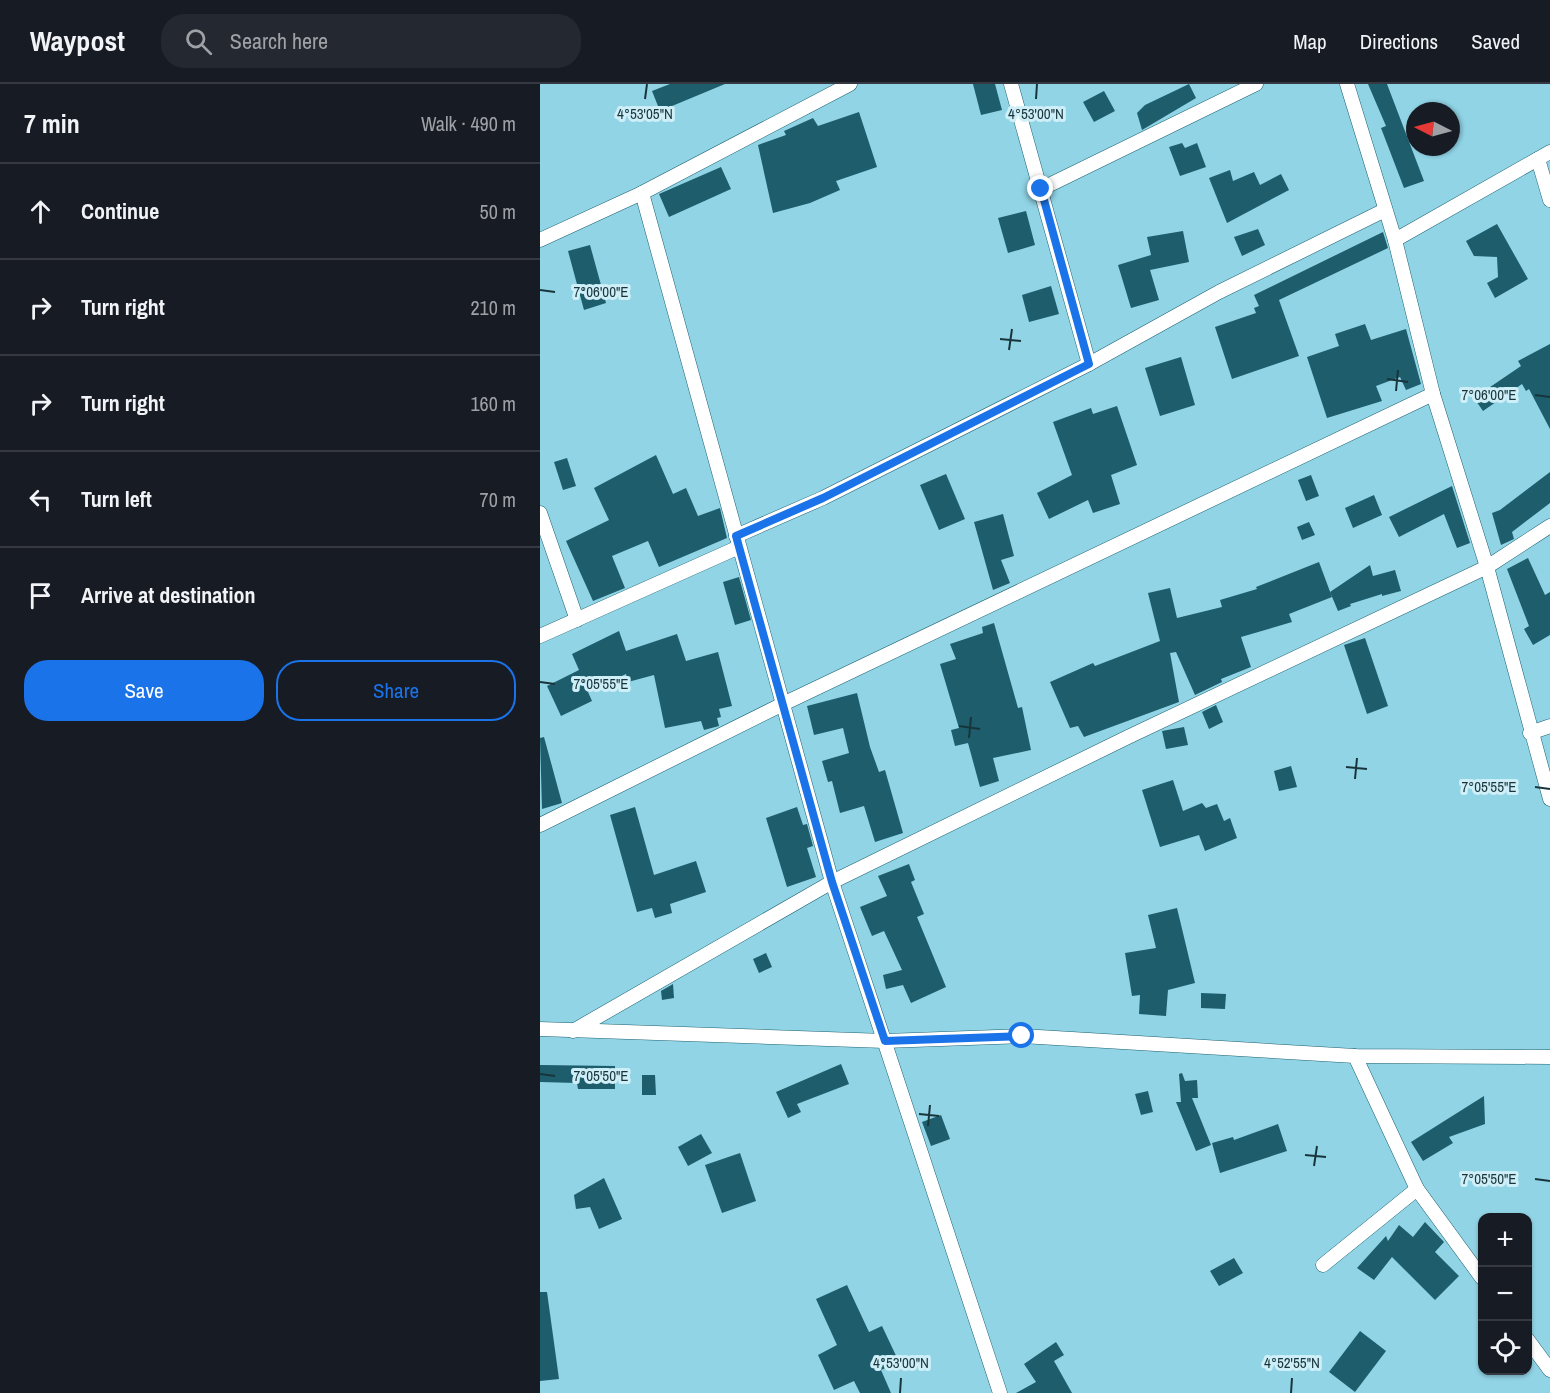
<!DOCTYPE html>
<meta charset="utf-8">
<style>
body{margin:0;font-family:"Archivo Narrow",sans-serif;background:#242831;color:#f1f3f6}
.controls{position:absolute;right:18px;bottom:18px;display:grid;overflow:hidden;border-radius:12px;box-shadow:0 2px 4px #0004}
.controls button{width:54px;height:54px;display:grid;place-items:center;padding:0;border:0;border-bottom:2px solid #363941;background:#171b24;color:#f1f3f6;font:30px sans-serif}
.compass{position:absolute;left:866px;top:18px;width:54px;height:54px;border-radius:50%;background:#171b24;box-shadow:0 2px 4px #0004;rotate:276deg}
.stop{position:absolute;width:18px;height:18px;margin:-14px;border:4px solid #1a73e8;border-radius:50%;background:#fff}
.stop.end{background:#1a73e8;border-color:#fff;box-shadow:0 2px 6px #0008}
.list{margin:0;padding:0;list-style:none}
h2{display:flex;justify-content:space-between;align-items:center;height:78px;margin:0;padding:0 24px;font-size:26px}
h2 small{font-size:20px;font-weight:400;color:#9ea1a6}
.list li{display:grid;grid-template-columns:39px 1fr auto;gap:18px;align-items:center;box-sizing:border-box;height:96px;padding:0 24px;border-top:2px solid #363941}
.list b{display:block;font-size:22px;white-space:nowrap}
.list em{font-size:20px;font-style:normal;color:#9ea1a6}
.actions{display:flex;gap:12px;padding:18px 24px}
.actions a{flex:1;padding:14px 0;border:2px solid #1a73e8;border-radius:24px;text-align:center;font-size:21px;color:#1a73e8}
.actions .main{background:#1a73e8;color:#fff}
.icon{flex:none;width:33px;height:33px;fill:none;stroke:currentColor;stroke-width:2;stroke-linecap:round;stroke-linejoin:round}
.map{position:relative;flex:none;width:1010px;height:1309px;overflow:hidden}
header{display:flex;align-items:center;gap:36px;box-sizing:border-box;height:84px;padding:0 30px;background:#171b24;border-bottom:2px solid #363941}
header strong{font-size:28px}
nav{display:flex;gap:33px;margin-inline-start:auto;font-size:21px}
.search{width:420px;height:54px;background:#242831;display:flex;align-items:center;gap:15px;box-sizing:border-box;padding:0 21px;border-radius:24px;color:#9ea1a6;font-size:22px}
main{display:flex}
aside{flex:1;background:#171b24}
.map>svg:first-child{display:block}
.building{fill:#1d5d6c}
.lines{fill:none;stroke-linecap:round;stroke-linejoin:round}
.minor-casing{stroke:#1c6273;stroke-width:15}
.minor{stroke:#fff;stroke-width:14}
.route{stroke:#1a73e8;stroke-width:8}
.ticks{fill:none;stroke:#19353c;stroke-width:2}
.ticks-label{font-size:15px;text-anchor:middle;fill:#19353c;stroke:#cfeff8;stroke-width:6;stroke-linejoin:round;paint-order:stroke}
</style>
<header>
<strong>Waypost</strong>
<div class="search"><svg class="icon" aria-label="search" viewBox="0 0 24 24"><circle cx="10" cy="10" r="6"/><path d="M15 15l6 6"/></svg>Search here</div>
<nav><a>Map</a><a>Directions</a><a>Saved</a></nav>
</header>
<main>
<aside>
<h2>7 min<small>Walk · 490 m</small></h2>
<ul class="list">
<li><svg class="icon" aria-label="ahead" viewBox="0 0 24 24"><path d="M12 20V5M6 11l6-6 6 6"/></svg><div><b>Continue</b></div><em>50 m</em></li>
<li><svg class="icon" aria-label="right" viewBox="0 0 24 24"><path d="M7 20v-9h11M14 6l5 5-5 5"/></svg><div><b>Turn right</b></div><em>210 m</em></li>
<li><svg class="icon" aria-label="right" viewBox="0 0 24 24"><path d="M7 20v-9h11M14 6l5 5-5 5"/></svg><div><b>Turn right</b></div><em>160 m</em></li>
<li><svg class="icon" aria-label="left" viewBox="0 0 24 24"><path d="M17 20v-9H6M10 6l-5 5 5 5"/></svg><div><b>Turn left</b></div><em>70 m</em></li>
<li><svg class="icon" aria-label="arrive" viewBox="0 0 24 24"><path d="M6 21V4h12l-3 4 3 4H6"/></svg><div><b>Arrive at destination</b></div></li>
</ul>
<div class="actions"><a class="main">Save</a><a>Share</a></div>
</aside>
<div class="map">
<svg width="1010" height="1309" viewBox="0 0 1010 1309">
<rect width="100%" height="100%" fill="#91d4e6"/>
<g class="building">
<path d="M 130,0 L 185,0 L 120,27 L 112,7 Z"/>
<path d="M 433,0 L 455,0 L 462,26 L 441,31 Z"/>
<path d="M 649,0 L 656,14 L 602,46 L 597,29 L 605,21 Z"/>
<path d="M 828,0 L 847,0 L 884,97 L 864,104 L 841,44 L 846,42 Z"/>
<path d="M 564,7 L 575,27 L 554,38 L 543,18 Z"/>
<path d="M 319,28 L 337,83 L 296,97 L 300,106 L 270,119 L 233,129 L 218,61 L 246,51 L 244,47 L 273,34 L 278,42 Z"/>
<path d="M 642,59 L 645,64 L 657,59 L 666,83 L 640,92 L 629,63 Z"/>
<path d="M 181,83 L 191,105 L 129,133 L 119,110 Z"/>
<path d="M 690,86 L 693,97 L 714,88 L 720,101 L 741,90 L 749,106 L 687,139 L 669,94 Z"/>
<path d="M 486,127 L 495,161 L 468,169 L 458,134 Z"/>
<path d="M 957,140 L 988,195 L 955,214 L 947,199 L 958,193 L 957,173 L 934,172 L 926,157 Z"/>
<path d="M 718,145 L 725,161 L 702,172 L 694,153 Z"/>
<path d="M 643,147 L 649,178 L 610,186 L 619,216 L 591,224 L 578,181 L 611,171 L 607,153 Z"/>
<path d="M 843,148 L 848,164 L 739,216 L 759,272 L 692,295 L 675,243 L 716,229 L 714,224 L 719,222 L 714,211 Z"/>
<path d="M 50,161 L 66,219 L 44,226 L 28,167 Z"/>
<path d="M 511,202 L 519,230 L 489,238 L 482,211 Z"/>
<path d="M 825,240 L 831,256 L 866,245 L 881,300 L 866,306 L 860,293 L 836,302 L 842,317 L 787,334 L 767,273 L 799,262 L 795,250 Z"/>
<path d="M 1010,260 L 1010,345 L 989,305 L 986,307 L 982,300 L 943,327 L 934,314 L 981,282 L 978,277 Z"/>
<path d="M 641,273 L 655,321 L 620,332 L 605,284 Z"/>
<path d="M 577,322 L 597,381 L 571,391 L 580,420 L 553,429 L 548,416 L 509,435 L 497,409 L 532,391 L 513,338 L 551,324 L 553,330 Z"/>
<path d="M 116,371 L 133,410 L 146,404 L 158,432 L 180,424 L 187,454 L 119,483 L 108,457 L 72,472 L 85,504 L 53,517 L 26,457 L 69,436 L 54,404 Z"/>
<path d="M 27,374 L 36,402 L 23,406 L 14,378 Z"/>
<path d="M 1010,388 L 1010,419 L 972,448 L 974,455 L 961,461 L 952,429 L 960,426 Z"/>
<path d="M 406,390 L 425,435 L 399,446 L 380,401 Z"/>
<path d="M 771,391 L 779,412 L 766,417 L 758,396 Z"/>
<path d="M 912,402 L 930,459 L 917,464 L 904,430 L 859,453 L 849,433 Z"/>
<path d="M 834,411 L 842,431 L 813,444 L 805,424 Z"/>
<path d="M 463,430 L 474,472 L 461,476 L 470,499 L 453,506 L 434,438 Z"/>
<path d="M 769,438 L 775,451 L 762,456 L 757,443 Z"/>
<path d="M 988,474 L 1005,511 L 1010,508 L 1010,551 L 993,561 L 984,545 L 989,542 L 967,485 Z"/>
<path d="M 779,478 L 792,513 L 749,530 L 752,538 L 701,553 L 711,583 L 681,595 L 682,598 L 655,611 L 636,568 L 630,569 L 639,618 L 544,653 L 538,642 L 530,644 L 510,598 L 553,579 L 555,582 L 620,557 L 608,509 L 630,504 L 637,534 L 682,523 L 680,516 L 717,505 L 716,503 Z"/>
<path d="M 830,481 L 833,492 L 855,486 L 861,507 L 842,512 L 842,510 L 810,520 L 811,522 L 798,527 L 790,508 Z"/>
<path d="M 199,493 L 211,536 L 195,541 L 183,498 Z"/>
<path d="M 454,539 L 478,624 L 482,623 L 491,666 L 453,674 L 459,697 L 440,703 L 428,659 L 415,662 L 411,646 L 419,644 L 400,580 L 416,575 L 410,560 L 443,549 L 442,543 Z"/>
<path d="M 79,547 L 86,567 L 137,550 L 146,577 L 178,568 L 192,622 L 179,625 L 181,633 L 177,634 L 179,642 L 164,646 L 161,637 L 125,644 L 114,591 L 88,598 L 86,590 L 48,608 L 52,617 L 21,632 L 7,602 L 39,586 L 32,570 Z"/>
<path d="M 825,554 L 848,622 L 827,630 L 804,561 Z"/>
<path d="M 317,609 L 330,663 L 339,688 L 345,686 L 363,749 L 335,758 L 324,722 L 300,729 L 292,697 L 288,698 L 282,677 L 309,669 L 303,644 L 274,651 L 267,622 Z"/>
<path d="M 676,621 L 683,638 L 669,645 L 662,628 Z"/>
<path d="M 644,643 L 648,661 L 626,665 L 622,647 Z"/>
<path d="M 4,653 L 22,719 L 2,725 L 0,654 Z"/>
<path d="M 751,682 L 757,703 L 739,707 L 734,687 Z"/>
<path d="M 633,696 L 643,727 L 662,719 L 666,724 L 677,720 L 684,737 L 690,734 L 697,754 L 665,767 L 659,751 L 620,763 L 602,706 Z"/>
<path d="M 95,723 L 114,791 L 156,777 L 166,808 L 130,820 L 132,829 L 115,834 L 112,824 L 97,828 L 70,731 Z"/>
<path d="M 257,723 L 263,741 L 267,740 L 273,762 L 267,764 L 276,793 L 247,803 L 226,734 Z"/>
<path d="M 369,780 L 375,796 L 371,798 L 384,830 L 377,833 L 406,903 L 371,919 L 363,901 L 346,905 L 343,891 L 362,886 L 344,847 L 332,852 L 320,823 L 347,812 L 338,792 Z"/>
<path d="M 637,824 L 655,899 L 628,906 L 626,932 L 599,930 L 600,911 L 592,912 L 585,869 L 616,864 L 608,831 Z"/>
<path d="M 226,869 L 232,883 L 219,889 L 213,875 Z"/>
<path d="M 133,900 L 134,914 L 122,916 L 121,907 Z"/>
<path d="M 661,909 L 686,910 L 685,925 L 661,924 Z"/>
<path d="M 301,980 L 309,1000 L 257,1020 L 261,1028 L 248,1034 L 236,1008 Z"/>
<path d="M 0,981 L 75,982 L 75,1005 L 38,1005 L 37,999 L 0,998 Z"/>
<path d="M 642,989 L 645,997 L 657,996 L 658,1014 L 652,1014 L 671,1061 L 656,1067 L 636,1018 L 641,1018 L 639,990 Z"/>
<path d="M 102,991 L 115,991 L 116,1011 L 102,1011 Z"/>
<path d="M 608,1007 L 613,1028 L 601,1031 L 595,1010 Z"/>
<path d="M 944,1012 L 945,1040 L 909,1053 L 913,1059 L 883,1077 L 871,1058 Z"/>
<path d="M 401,1031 L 410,1055 L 391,1062 L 382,1038 Z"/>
<path d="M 738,1040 L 747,1067 L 680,1089 L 672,1059 L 693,1053 L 694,1056 Z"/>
<path d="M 161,1050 L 172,1069 L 148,1082 L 138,1063 Z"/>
<path d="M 200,1069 L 216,1117 L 182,1129 L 165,1081 Z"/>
<path d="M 64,1094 L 82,1135 L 59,1145 L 50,1123 L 36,1125 L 34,1111 Z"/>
<path d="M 885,1138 L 904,1158 L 895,1168 L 919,1192 L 895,1216 L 852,1173 L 834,1196 L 817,1184 L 846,1152 L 848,1157 L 859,1141 L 873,1153 Z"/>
<path d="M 694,1174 L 703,1189 L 679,1202 L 670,1187 Z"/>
<path d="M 307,1201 L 329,1248 L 342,1242 L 359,1278 L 341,1286 L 351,1309 L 320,1309 L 314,1297 L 294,1306 L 278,1271 L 297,1261 L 276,1215 Z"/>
<path d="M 0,1208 L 7,1208 L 19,1295 L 0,1297 Z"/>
<path d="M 820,1247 L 846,1267 L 815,1308 L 789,1288 Z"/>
<path d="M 516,1258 L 524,1271 L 514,1277 L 532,1309 L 476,1309 L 496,1298 L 484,1280 Z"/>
</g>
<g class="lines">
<g class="minor-casing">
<g id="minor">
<path d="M 471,0 L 549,280"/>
<path d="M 807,0 L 855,156 L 893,310 L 947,483 L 1010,715"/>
<path d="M 998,75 L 1010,116"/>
<path d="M 501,105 L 716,0"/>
<path d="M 102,109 L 292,798 L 460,1309"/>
<path d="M 0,156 L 102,109 L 310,0"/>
<path d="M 855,156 L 1010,68"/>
<path d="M 0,429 L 37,536"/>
<path d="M 196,452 L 283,414 L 549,280 L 679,208 L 845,126"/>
<path d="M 0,552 L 199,463"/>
<path d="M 990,649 L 1010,642"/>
<path d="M 0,741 L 243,620 L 893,310"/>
<path d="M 0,945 L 345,957 L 482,952 L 815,972 L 1010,973"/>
<path d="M 33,947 L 292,798 L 588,653 L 947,483 L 1010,442"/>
<path d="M 877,1105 L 942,1194"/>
<path d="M 783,1181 L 877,1105 L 815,972"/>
<path d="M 987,1255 L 1010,1286"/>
</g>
</g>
<use href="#minor" class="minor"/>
</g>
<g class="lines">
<path class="route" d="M 482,952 L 345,957 L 292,798 L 196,452 L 283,414 L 549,280 L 501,105"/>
</g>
<path class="ticks" d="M 105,15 L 107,0M 496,15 L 497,0M 0,206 L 15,208M 460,255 L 481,257M 469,266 L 472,245M 847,295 L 868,298M 856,307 L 858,286M 995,311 L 1010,313M 0,598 L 15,600M 419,642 L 440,645M 429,654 L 431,633M 806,683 L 827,685M 815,695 L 817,674M 995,703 L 1010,705M 0,990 L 15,992M 379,1030 L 399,1032M 388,1042 L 390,1021M 765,1071 L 786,1073M 774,1082 L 777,1062M 995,1095 L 1010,1097M 360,1309 L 361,1294M 751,1309 L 752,1294"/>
<g class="ticks-label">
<text x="105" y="35">4°53'05"N</text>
<text x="496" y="35">4°53'00"N</text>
<text x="61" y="213">7°06'00"E</text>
<text x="949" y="316">7°06'00"E</text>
<text x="61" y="605">7°05'55"E</text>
<text x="949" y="708">7°05'55"E</text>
<text x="61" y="997">7°05'50"E</text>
<text x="949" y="1100">7°05'50"E</text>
<text x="361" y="1284">4°53'00"N</text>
<text x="752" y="1284">4°52'55"N</text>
</g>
</svg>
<div class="controls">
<button>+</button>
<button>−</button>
<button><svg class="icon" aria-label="locate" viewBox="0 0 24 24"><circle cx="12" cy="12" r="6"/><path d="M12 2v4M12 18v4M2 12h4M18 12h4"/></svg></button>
</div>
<svg class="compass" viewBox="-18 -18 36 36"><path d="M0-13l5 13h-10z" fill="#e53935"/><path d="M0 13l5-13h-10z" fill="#9ea1a6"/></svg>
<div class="stop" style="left:482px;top:952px"></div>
<div class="stop end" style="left:501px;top:105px"></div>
</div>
</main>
